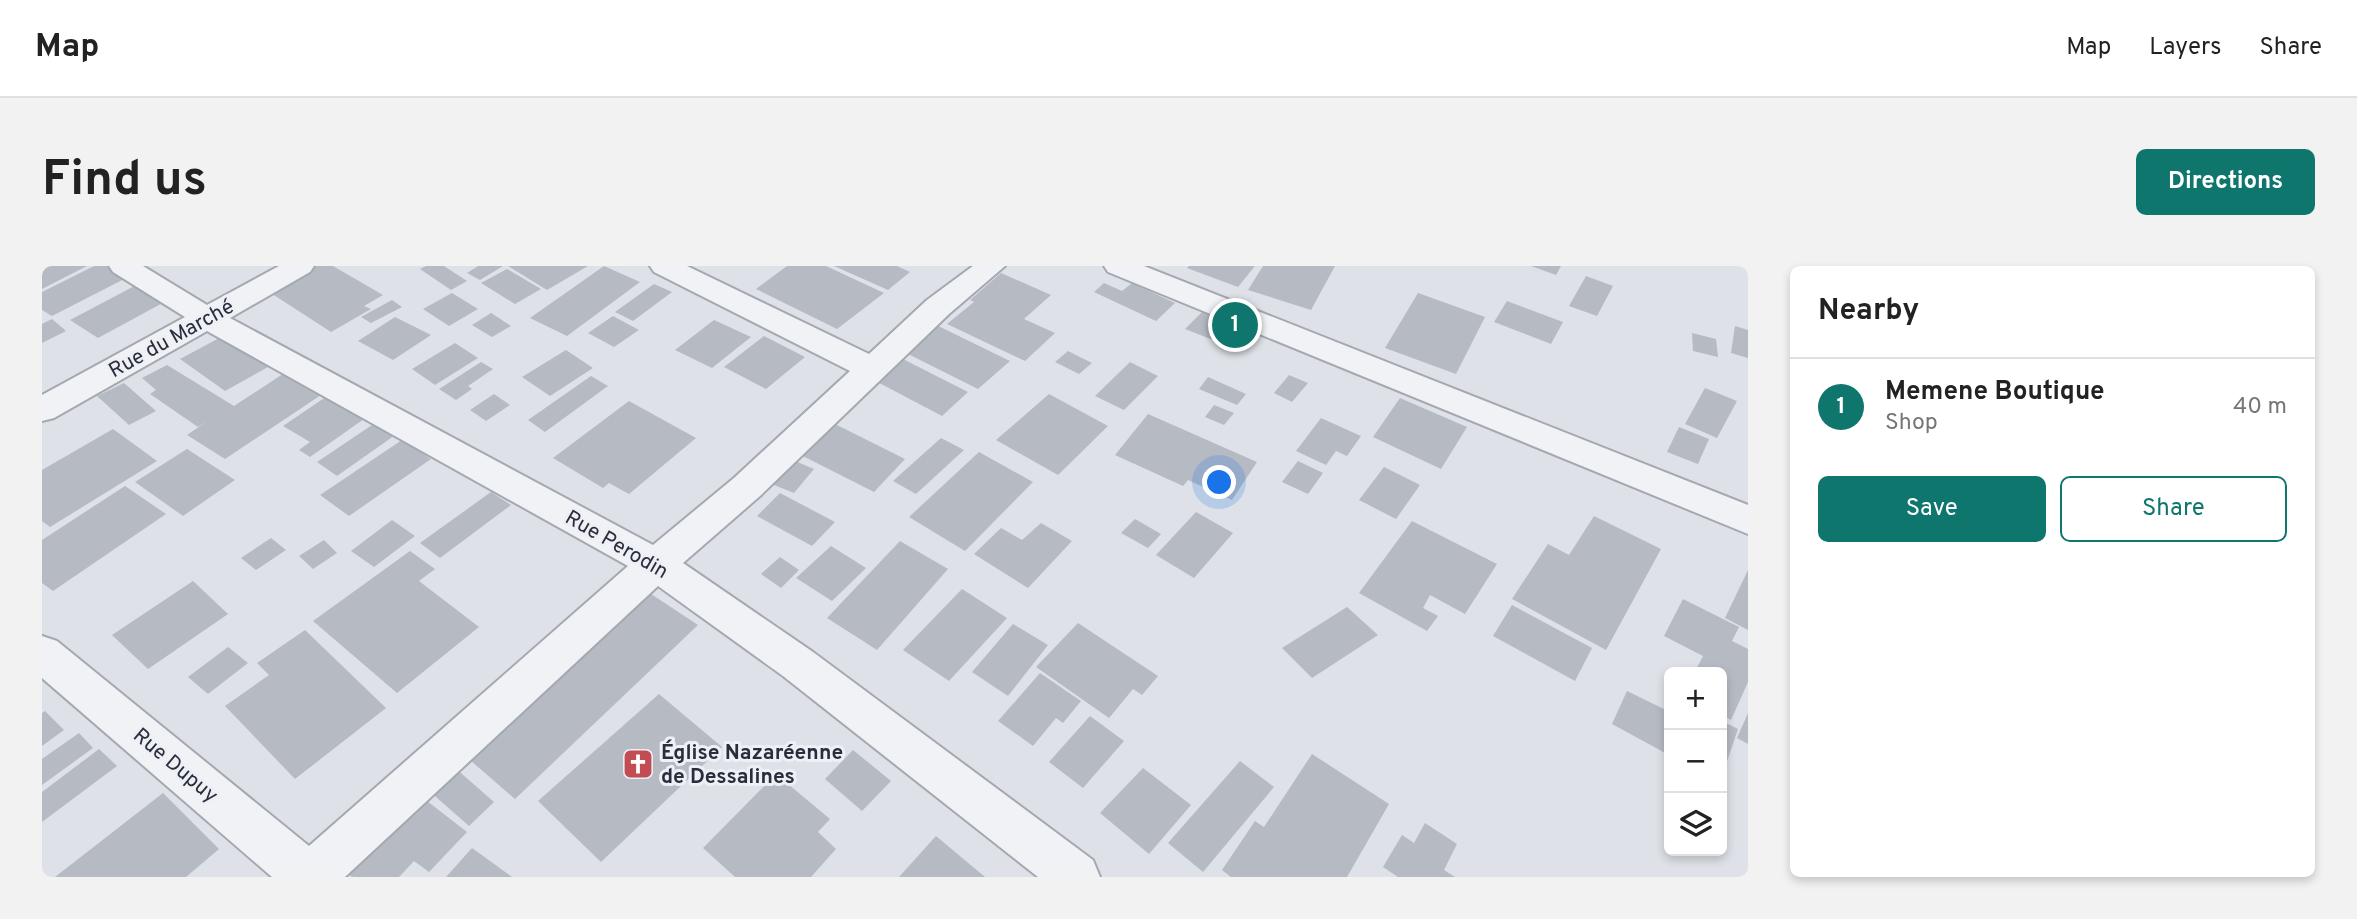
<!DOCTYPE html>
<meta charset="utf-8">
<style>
body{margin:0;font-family:Overpass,sans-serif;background:#f2f2f2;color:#222}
.controls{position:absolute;right:21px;bottom:21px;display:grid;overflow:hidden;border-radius:10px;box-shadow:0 4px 10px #0003}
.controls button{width:63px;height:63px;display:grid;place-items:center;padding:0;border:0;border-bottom:2px solid #e0e0e0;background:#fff;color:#222;font:35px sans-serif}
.you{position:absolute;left:1178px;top:217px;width:24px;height:24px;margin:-18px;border:5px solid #fff;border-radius:50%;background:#1a73e8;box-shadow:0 0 0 10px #1a73e833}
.badge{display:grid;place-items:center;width:46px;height:46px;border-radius:50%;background:#0f766e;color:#fff;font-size:23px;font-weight:700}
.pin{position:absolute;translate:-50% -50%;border:4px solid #fff;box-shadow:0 2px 7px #0006}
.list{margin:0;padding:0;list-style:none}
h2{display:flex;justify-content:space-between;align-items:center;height:91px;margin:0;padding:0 28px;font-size:30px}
h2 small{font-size:23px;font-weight:400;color:#767676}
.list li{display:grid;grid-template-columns:46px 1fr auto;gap:21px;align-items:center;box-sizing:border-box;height:98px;padding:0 28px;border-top:2px solid #e0e0e0}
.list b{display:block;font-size:26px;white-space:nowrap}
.list p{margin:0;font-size:23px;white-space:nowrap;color:#767676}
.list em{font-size:23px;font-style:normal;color:#767676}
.actions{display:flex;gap:14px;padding:21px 28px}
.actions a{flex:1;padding:16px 0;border:2px solid #0f766e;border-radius:10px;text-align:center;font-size:24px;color:#0f766e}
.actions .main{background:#0f766e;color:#fff}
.icon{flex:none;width:38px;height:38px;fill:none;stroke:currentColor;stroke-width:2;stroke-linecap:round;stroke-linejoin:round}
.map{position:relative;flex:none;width:1706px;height:611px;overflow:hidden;border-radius:10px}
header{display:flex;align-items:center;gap:42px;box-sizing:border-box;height:98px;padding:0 35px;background:#fff;border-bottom:2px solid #e0e0e0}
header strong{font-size:33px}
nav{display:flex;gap:38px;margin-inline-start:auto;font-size:24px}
.intro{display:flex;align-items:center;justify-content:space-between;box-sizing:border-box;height:168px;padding:0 42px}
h1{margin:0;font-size:49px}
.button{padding:18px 32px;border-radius:10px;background:#0f766e;color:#fff;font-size:24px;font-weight:700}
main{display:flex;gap:42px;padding:0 42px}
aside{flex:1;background:#fff;border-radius:10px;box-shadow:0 4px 10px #0003}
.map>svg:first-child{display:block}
.building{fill:#b6bac3}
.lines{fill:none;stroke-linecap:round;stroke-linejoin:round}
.street-casing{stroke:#a4a8b0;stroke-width:4}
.street{fill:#f1f2f5;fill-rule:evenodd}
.labels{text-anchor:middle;stroke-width:6;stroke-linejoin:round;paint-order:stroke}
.street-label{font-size:21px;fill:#292e3c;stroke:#eef0f5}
.poi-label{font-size:21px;font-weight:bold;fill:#292e3c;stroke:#eef0f5;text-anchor:start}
</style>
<header>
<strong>Map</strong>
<nav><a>Map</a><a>Layers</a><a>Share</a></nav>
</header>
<div class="intro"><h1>Find us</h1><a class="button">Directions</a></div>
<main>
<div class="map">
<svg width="1706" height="611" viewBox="0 0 1706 611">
<rect width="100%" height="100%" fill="#dee1e7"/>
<g class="building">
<path d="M 0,0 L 45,0 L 0,23 Z"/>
<path d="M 52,0 L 73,0 L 88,10 L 10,50 L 0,44 L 0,26 Z"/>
<path d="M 263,0 L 291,0 L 341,29 L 322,40 L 329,43 L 289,66 L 221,22 Z"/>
<path d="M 384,0 L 402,0 L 425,15 L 409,24 L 378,3 Z"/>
<path d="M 436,0 L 461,0 L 438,14 L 425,7 Z"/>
<path d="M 466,0 L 546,0 L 505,24 Z"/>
<path d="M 562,0 L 598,16 L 525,70 L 488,52 Z"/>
<path d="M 745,0 L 784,0 L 842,27 L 795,63 L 714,23 Z"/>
<path d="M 792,0 L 855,0 L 868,6 L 846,24 Z"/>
<path d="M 1147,0 L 1213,0 L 1196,21 L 1145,2 Z"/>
<path d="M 1221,0 L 1293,0 L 1269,44 L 1206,24 Z"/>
<path d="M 1489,0 L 1519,0 L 1514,9 Z"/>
<path d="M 465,3 L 499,23 L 473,38 L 439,17 Z"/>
<path d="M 959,7 L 1009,29 L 982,53 L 1013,67 L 983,95 L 905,58 L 932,36 L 928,34 Z"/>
<path d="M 1544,10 L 1571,20 L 1555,50 L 1527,40 Z"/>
<path d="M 100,16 L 128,33 L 56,72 L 28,54 Z"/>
<path d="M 1062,17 L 1080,25 L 1090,17 L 1133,37 L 1114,55 L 1052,26 Z"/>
<path d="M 612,18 L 630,26 L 591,55 L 573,46 Z"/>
<path d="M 410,27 L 436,43 L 407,60 L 381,43 Z"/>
<path d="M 1376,27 L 1443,51 L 1414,108 L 1343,82 Z"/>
<path d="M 350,34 L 360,41 L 329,57 L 319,51 Z"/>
<path d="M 1465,35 L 1521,56 L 1509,78 L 1452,56 Z"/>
<path d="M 1160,46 L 1187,58 L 1171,74 L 1143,63 Z"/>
<path d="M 449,47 L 469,60 L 450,71 L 430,59 Z"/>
<path d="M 571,50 L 597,64 L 572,81 L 546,67 Z"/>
<path d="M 353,51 L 389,69 L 351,94 L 316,75 Z"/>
<path d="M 10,53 L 24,65 L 0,77 L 0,58 Z"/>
<path d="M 672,54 L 709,71 L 670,102 L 633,84 Z"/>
<path d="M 886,55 L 968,95 L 936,123 L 854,82 Z"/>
<path d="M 1693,60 L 1706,64 L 1706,92 L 1689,87 Z"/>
<path d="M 1650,67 L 1674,73 L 1676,91 L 1651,85 Z"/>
<path d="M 181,70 L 226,101 L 183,125 L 138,93 Z"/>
<path d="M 722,70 L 763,91 L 724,123 L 682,101 Z"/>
<path d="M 413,77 L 436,92 L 393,119 L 370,103 Z"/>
<path d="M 524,84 L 551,102 L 508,130 L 480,111 Z"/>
<path d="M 1026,85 L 1050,97 L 1037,108 L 1013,96 Z"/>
<path d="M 851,88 L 926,126 L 900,150 L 824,110 Z"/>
<path d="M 439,96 L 451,103 L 426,120 L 430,123 L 414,134 L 397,123 Z"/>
<path d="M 1088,96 L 1116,110 L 1082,144 L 1053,130 Z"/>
<path d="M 125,99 L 192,140 L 250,102 L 288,123 L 183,193 L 145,169 L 167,154 L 156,161 L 108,128 L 114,124 L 100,112 Z"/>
<path d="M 1247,109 L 1266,117 L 1250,136 L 1232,127 Z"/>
<path d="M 549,110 L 566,120 L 503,166 L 486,154 Z"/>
<path d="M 1166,111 L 1204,128 L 1195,139 L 1157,123 Z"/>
<path d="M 82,117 L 114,145 L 87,159 L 55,130 Z"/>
<path d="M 1663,122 L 1695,135 L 1675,172 L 1643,158 Z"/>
<path d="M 291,126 L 329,148 L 268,191 L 257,184 L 268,176 L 241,160 Z"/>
<path d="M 452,128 L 468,139 L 444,155 L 428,144 Z"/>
<path d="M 1007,128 L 1066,160 L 1016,209 L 954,174 Z"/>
<path d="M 1358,132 L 1425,161 L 1399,203 L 1331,171 Z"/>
<path d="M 587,135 L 654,172 L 587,228 L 567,217 L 561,222 L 511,192 Z"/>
<path d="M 1172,139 L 1192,147 L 1182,159 L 1163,151 Z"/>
<path d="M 1106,148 L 1215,196 L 1190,234 L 1146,214 L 1141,220 L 1073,189 Z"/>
<path d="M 1279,152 L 1319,170 L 1305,190 L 1294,185 L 1284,199 L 1254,185 Z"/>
<path d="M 785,154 L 863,193 L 832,226 L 751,185 Z"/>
<path d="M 336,155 L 356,167 L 295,210 L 275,196 Z"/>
<path d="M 1637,161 L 1667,173 L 1656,198 L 1625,186 Z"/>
<path d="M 71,163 L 115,195 L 8,261 L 0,255 L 0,204 Z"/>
<path d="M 899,172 L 922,184 L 874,228 L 851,215 Z"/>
<path d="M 360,174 L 389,193 L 307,250 L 278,229 Z"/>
<path d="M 145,183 L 193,214 L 141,250 L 93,216 Z"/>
<path d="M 937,186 L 991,216 L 923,285 L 867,251 Z"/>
<path d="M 753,195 L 772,203 L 752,227 L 732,219 Z"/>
<path d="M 1256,195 L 1281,207 L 1266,228 L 1240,216 Z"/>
<path d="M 1342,201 L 1378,219 L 1354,253 L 1317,234 Z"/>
<path d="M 83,220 L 124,248 L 11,325 L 0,317 L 0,274 Z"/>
<path d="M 449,226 L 469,239 L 398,292 L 378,277 Z"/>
<path d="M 738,227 L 793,256 L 770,280 L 715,250 Z"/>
<path d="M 1154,246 L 1191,267 L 1152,312 L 1114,289 Z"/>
<path d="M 1552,250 L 1619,283 L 1564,384 L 1470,333 L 1506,278 L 1527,289 Z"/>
<path d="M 1093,253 L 1119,268 L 1106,282 L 1079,267 Z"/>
<path d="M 350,254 L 373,270 L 332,301 L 309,285 Z"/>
<path d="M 1370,255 L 1455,298 L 1423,348 L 1388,329 L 1381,342 L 1396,350 L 1385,365 L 1317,327 Z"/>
<path d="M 999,257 L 1030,275 L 986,322 L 932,288 L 959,262 L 980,274 Z"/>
<path d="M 229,272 L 244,284 L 214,304 L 199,292 Z"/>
<path d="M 282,274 L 295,287 L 271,303 L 257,290 Z"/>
<path d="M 858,275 L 906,303 L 835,384 L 785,352 Z"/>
<path d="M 789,280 L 824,302 L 790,335 L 754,312 Z"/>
<path d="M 368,285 L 393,303 L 377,315 L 437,361 L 355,427 L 271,355 Z"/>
<path d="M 738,291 L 757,304 L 739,322 L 719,308 Z"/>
<path d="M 1706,304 L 1706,364 L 1683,352 Z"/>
<path d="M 151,315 L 186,348 L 106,403 L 70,369 Z"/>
<path d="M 597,320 L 656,359 L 473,533 L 413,481 Z"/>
<path d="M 920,323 L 965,352 L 907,415 L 861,384 Z"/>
<path d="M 1641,333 L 1697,361 L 1690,375 L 1706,383 L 1706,416 L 1689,454 L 1680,449 L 1680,406 L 1653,406 L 1661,390 L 1622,370 Z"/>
<path d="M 1470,339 L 1550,382 L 1533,415 L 1451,370 Z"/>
<path d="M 1305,341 L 1336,369 L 1270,412 L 1240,382 Z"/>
<path d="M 1036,357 L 1116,410 L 1100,429 L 1091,423 L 1067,452 L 994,401 Z"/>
<path d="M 971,358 L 1006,379 L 966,430 L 930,406 Z"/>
<path d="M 263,364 L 344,442 L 253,513 L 183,440 L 227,409 L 215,397 Z"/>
<path d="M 186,381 L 206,397 L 166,428 L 146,411 Z"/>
<path d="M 998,407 L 1039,435 L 1021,457 L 1014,452 L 991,480 L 956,455 Z"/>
<path d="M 1585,425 L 1624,444 L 1627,435 L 1627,489 L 1570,458 Z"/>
<path d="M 617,428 L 680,481 L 559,596 L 496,535 Z"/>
<path d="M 3,445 L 22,464 L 0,480 L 0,447 Z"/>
<path d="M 1706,447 L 1706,478 L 1695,472 Z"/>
<path d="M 1048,450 L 1082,475 L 1041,522 L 1007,496 Z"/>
<path d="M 1680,455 L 1696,463 L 1680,510 Z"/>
<path d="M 37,467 L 51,482 L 0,519 L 0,493 Z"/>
<path d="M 57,483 L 75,500 L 0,556 L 0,526 Z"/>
<path d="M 811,484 L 849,515 L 820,545 L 783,513 Z"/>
<path d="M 1270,488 L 1347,538 L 1305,611 L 1189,611 L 1180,604 L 1213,555 L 1222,561 Z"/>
<path d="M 1198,495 L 1232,521 L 1161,606 L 1126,577 Z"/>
<path d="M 412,501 L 452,536 L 427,560 L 386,524 Z"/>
<path d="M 1101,502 L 1149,539 L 1107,588 L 1058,547 Z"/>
<path d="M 734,508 L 788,553 L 776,566 L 794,583 L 769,611 L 693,611 L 661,582 Z"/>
<path d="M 121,527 L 177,583 L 144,611 L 13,611 Z"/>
<path d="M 376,528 L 425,566 L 387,606 L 372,595 L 357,611 L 310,611 L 300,603 Z"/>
<path d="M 1383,557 L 1415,578 L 1402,604 L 1413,611 L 1356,611 L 1341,601 L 1360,569 L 1372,577 Z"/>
<path d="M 894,570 L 943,611 L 857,611 Z"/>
<path d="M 430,582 L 470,611 L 404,611 Z"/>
</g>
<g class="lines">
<g class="street-casing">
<g id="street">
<path d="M 67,0 L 101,0 L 165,39 L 237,0 L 272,0 L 268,6 L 188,52 L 611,279 L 692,212 L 808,105 L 612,6 L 608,0 L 645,0 L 827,88 L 885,34 L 931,0 L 963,0 L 907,48 L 718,230 L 641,297 L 771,386 L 1051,594 L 1058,611 L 996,611 L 741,410 L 616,320 L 303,611 L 230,611 L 0,412 L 0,370 L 15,375 L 267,580 L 586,300 L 165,65 L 12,152 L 0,155 L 0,129 L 143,51 L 71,6 Z"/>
<path d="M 1062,0 L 1102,0 L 1706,239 L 1706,268 L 1066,6 Z"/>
</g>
</g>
<use href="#street" class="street"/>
</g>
<defs>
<g id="church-square" transform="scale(1.575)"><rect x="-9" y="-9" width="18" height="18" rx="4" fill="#c34c53" stroke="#eef0f5"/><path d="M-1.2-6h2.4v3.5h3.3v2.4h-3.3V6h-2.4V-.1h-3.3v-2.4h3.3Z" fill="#fff"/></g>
</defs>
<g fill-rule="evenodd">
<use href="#church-square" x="596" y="498"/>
</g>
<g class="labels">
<g class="street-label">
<text transform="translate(129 72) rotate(-29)" y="7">Rue du Marché</text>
<text transform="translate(575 278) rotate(30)" y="7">Rue Perodin</text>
<text transform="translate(134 499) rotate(40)" y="7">Rue Dupuy</text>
</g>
<g class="poi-label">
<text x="619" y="493">Église Nazaréenne<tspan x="619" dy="24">de Dessalines</tspan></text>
</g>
</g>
</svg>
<div class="controls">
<button>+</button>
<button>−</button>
<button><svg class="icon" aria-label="layers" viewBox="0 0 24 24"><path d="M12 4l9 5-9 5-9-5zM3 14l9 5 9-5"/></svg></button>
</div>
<div class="you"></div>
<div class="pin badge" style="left:1193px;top:59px">1</div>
</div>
<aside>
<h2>Nearby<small></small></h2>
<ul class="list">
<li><span class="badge">1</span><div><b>Memene Boutique</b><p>Shop</p></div><em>40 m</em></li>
</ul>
<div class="actions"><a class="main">Save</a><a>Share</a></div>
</aside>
</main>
